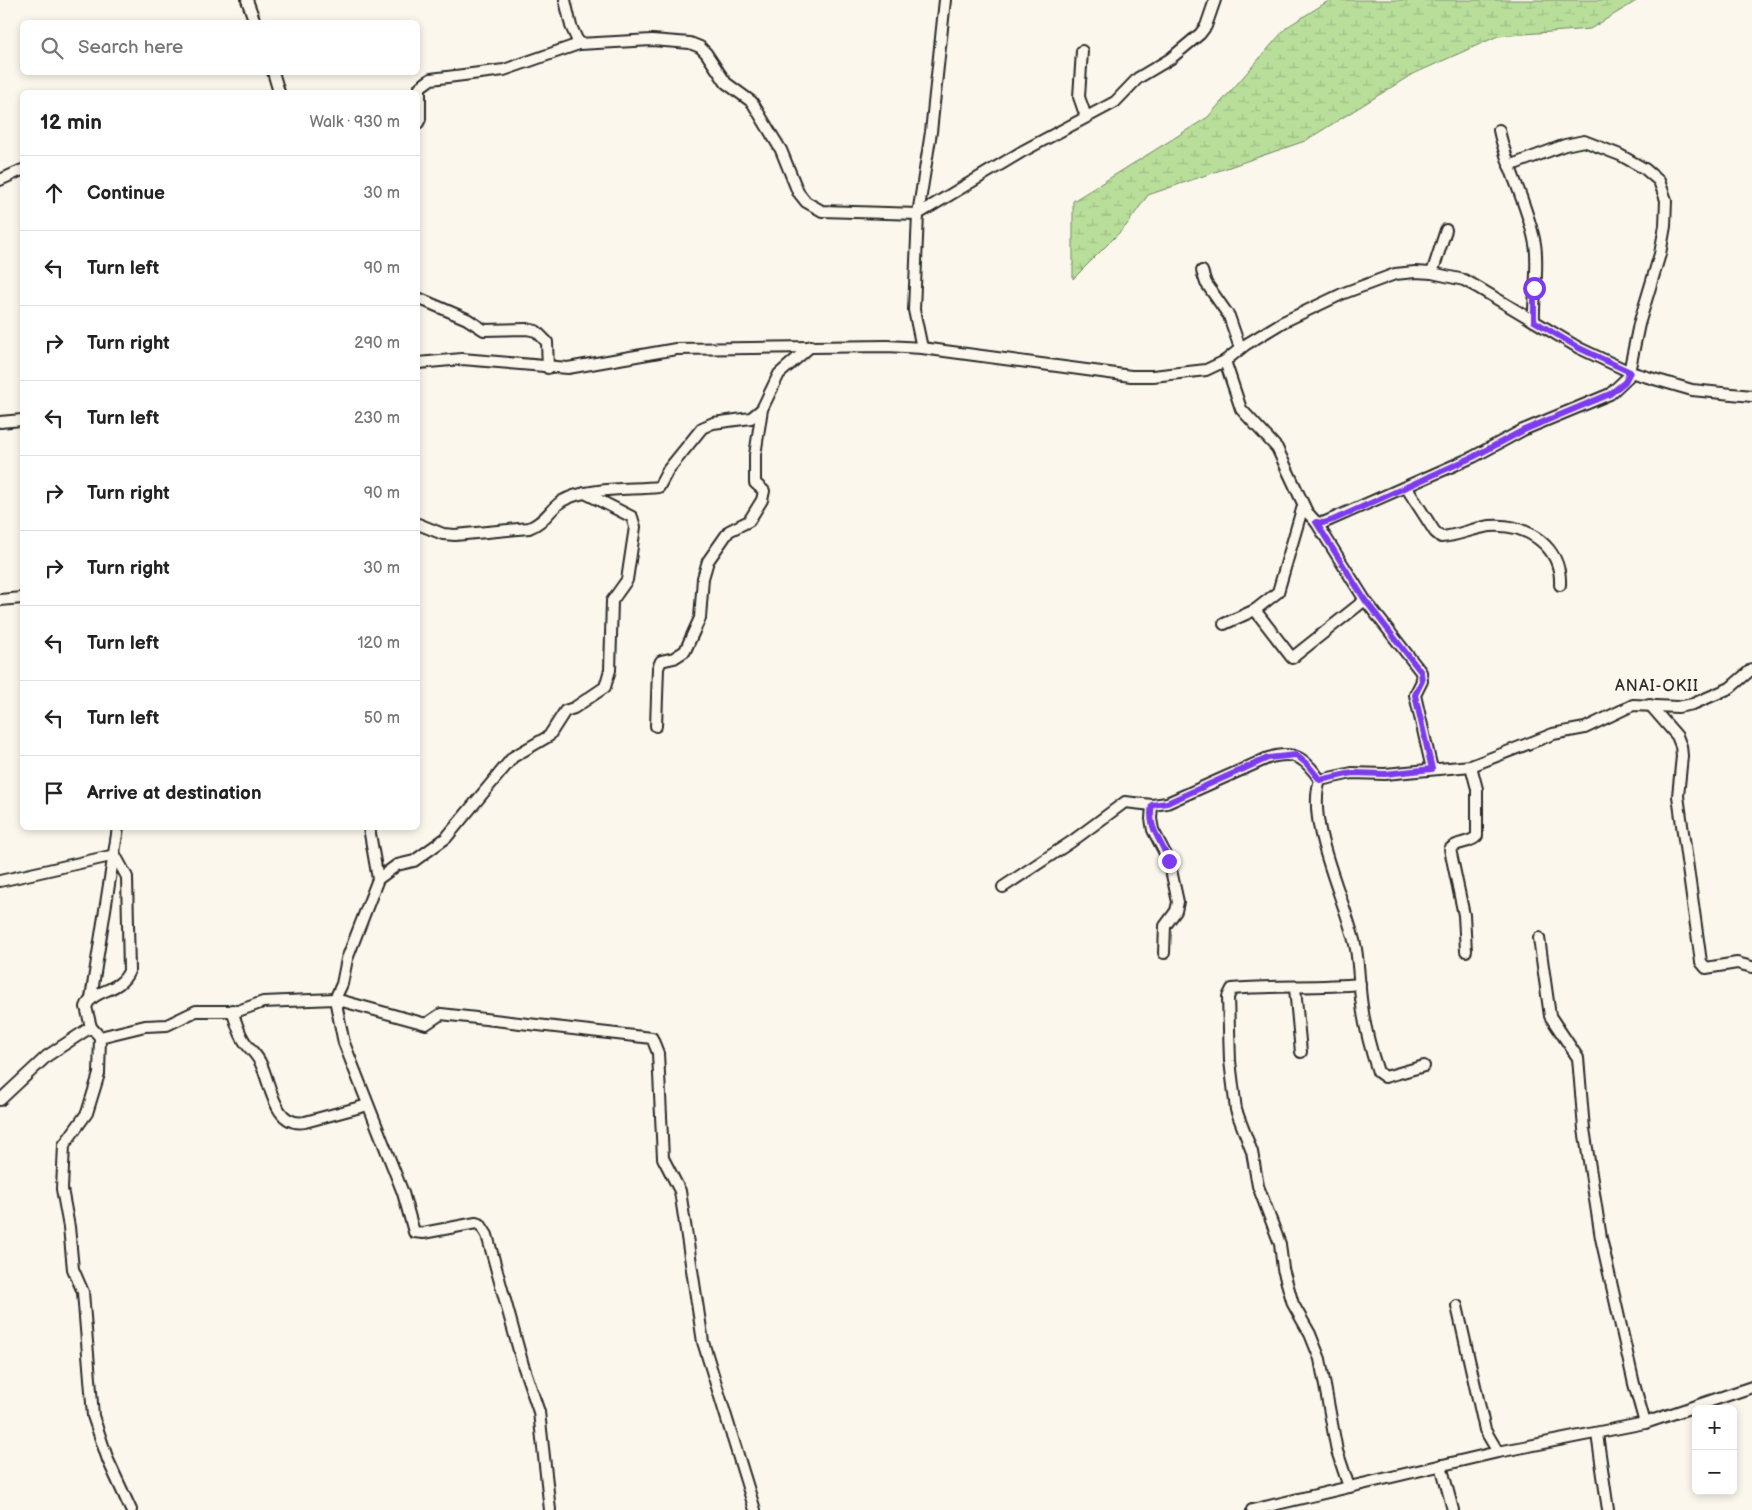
<!DOCTYPE html>
<meta charset="utf-8">
<style>
body{margin:0;font-family:"Balsamiq Sans",sans-serif;background:#f2f2f2;color:#222}
.controls{position:absolute;right:15px;bottom:15px;display:grid;overflow:hidden;border-radius:8px;box-shadow:0 2px 8px #0003}
.controls button{width:45px;height:45px;display:grid;place-items:center;padding:0;border:0;border-bottom:1px solid #e0e0e0;background:#fff;color:#222;font:25px sans-serif}
.stop{position:absolute;width:15px;height:15px;margin:-11px;border:4px solid #7c3aed;border-radius:50%;background:#fff}
.stop.end{background:#7c3aed;border-color:#fff;box-shadow:0 1px 5px #0008}
.list{margin:0;padding:0;list-style:none}
h2{display:flex;justify-content:space-between;align-items:center;height:65px;margin:0;padding:0 20px;font-size:21px}
h2 small{font-size:16px;font-weight:400;color:#767676}
.list li{display:grid;grid-template-columns:32px 1fr auto;gap:15px;align-items:center;box-sizing:border-box;height:75px;padding:0 20px;border-top:1px solid #e0e0e0}
.list b{display:block;font-size:19px;white-space:nowrap}
.list em{font-size:16px;font-style:normal;color:#767676}
.icon{flex:none;width:28px;height:28px;fill:none;stroke:currentColor;stroke-width:2;stroke-linecap:round;stroke-linejoin:round}
.map{position:relative;flex:none;width:1752px;height:1510px;overflow:hidden}
.search{position:absolute;background:#fff;box-shadow:0 2px 8px #0003;left:20px;top:20px;width:400px;height:55px;display:flex;align-items:center;gap:12px;box-sizing:border-box;padding:0 18px;border-radius:8px;color:#767676;font-size:19px}
.panel{position:absolute;background:#fff;box-shadow:0 2px 8px #0003;left:20px;top:90px;width:400px;height:740px;border-radius:8px}
.map>svg:first-child{display:block}
.wetland{fill:url(#wetland-marsh);stroke:#728462}
.lines{fill:none;stroke-linecap:round;stroke-linejoin:round}
.street-casing{stroke:#2b2b2b;stroke-width:14}
.street{stroke:#fbf7ec;stroke-width:10}
.route{stroke:#7c3aed;stroke-width:6}
.labels{text-anchor:middle;stroke-width:4.5;stroke-linejoin:round;paint-order:stroke}
.quarter-label{font-size:16px;letter-spacing:1px;fill:#2b2b2b;stroke:#fbf7ec}
</style>
<div class="map">
<svg width="1752" height="1510" viewBox="0 0 1752 1510">
<defs>
<pattern id="wetland-marsh" width="20" height="14" patternUnits="userSpaceOnUse" patternTransform="scale(1.25)"><rect width="20" height="14" fill="#b8de9a"/><path d="M1 5h8M5 5V1M11 12h8M15 12V8" fill="none" stroke="#9ebf85"/></pattern>
</defs>
<rect width="100%" height="100%" fill="#fbf7ec"/>
<filter id="ink" filterUnits="userSpaceOnUse"><feTurbulence type="fractalNoise" baseFrequency=".02" numOctaves="2"/><feDisplacementMap in="SourceGraphic" scale="10" xChannelSelector="R" yChannelSelector="G"/><feConvolveMatrix kernelMatrix="1 2 1 2 8 2 1 2 1" color-interpolation-filters="sRGB"/></filter>
<g filter="url(#ink)">
<path class="wetland" d="M 1330,0 L 1638,0 L 1590,29 L 1498,36 L 1411,75 L 1305,141 L 1148,195 L 1126,226 L 1073,279 L 1073,201 L 1208,117 L 1287,27 Z"/>
<g class="lines">
<g class="street-casing">
<g id="street">
<path d="M 247,0 L 255,22"/>
<path d="M 565,0 L 571,26 L 579,44"/>
<path d="M 1082,51 L 1079,97 L 1086,117"/>
<path d="M 273,72 L 279,92"/>
<path d="M 418,123 L 420,119 L 420,87 L 431,79 L 504,70 L 579,44 L 652,40 L 690,43 L 700,47 L 706,53 L 726,83 L 752,102 L 781,150 L 798,192 L 806,202 L 822,211 L 918,214 L 1023,151 L 1115,102 L 1138,78 L 1170,59 L 1200,34 L 1206,26 L 1215,0"/>
<path d="M 1499,130 C 1507,169 1528,205 1535,244 C 1539,269 1533,296 1534,321"/>
<path d="M 0,180 L 22,170"/>
<path d="M 1202,271 L 1206,283 L 1229,316 L 1240,348"/>
<path d="M 1432,273 L 1446,230"/>
<path d="M 418,298 L 467,319 L 484,330 L 527,329 L 536,331 L 547,342 L 548,368"/>
<path d="M 922,348 L 914,310 L 918,214 L 931,132 L 945,0"/>
<path d="M 1225,361 L 1241,409 L 1277,448 L 1307,512 L 1316,522 L 1323,523 L 1473,457 L 1523,430 L 1610,394 L 1628,377 L 1639,324 L 1660,254 L 1665,226 L 1666,200 L 1659,181 L 1645,169 L 1620,155 L 1584,141 L 1565,145 L 1509,166"/>
<path d="M 418,363 L 462,359 L 568,368 L 676,349 L 887,346 L 922,348 L 1131,376 L 1153,376 L 1206,370 L 1225,361 L 1245,345 L 1283,322 L 1344,293 L 1395,274 L 1415,272 L 1432,273 L 1464,280 L 1477,287 L 1579,348 L 1630,372 L 1692,390 L 1752,396"/>
<path d="M 0,422 L 22,420"/>
<path d="M 1406,487 L 1435,532 L 1441,537 C 1458,536 1473,528 1490,526 C 1527,523 1562,547 1560,585"/>
<path d="M 1316,522 L 1365,600 L 1421,672 L 1422,681 L 1415,695 L 1432,769"/>
<path d="M 418,524 L 443,534 L 455,535 L 529,528 C 544,523 550,509 562,501 C 586,487 631,490 659,487 L 668,470 L 702,428 L 713,423 L 751,418 L 762,409 L 779,374 L 811,346"/>
<path d="M 0,600 L 22,598"/>
<path d="M 1255,610 L 1292,658 L 1365,600"/>
<path d="M 1224,624 L 1255,610 L 1278,592 L 1303,506"/>
<path d="M 1650,705 L 1677,736 L 1681,746 L 1682,756 L 1678,796 L 1701,962 L 1706,968 L 1737,963 L 1752,967"/>
<path d="M 656,726 L 658,668 L 661,661 L 674,658 L 685,651 L 700,618 L 703,578 L 708,561 L 729,531 L 749,521 L 762,500 L 764,491 L 755,483 L 755,455 L 762,409"/>
<path d="M 1320,780 L 1352,773 L 1385,774 L 1471,766 L 1553,734 L 1585,728 L 1633,705 L 1678,707 L 1693,704 L 1730,688 L 1752,669"/>
<path d="M 1320,780 C 1305,825 1347,902 1356,949 C 1359,967 1359,987 1362,1006 C 1365,1028 1371,1051 1378,1072 L 1385,1077 L 1424,1066"/>
<path d="M 1152,805 L 1151,819 L 1153,830 L 1169,861 L 1178,902 L 1176,911 L 1165,926 L 1164,953"/>
<path d="M 369,828 L 378,879"/>
<path d="M 115,855 L 127,877 L 129,971 C 119,994 93,988 86,1007 L 91,1027 L 100,1037 L 99,1074 L 87,1113 L 64,1145 L 62,1189 L 69,1227 L 73,1269 L 83,1292 L 93,1416 L 108,1460 L 131,1510"/>
<path d="M 0,881 L 115,855"/>
<path d="M 1003,887 L 1071,842 L 1125,802 L 1152,805 L 1167,803 L 1268,758 C 1295,750 1305,758 1320,780"/>
<path d="M 1539,938 L 1550,1016 L 1578,1058 L 1584,1129 L 1601,1238 L 1634,1384 L 1645,1423"/>
<path d="M 1466,951 L 1464,915 L 1450,849 C 1457,841 1470,844 1477,836 L 1477,789 L 1471,766"/>
<path d="M 1295,988 L 1301,1052"/>
<path d="M 91,998 L 118,828"/>
<path d="M 232,1010 C 235,1020 238,1030 243,1039 C 248,1048 257,1054 261,1064 C 271,1084 274,1128 305,1122 L 368,1105"/>
<path d="M 100,1037 L 145,1026 L 167,1025 L 196,1011 L 238,1011 L 263,1002 L 335,999 L 426,1024 L 441,1014 L 652,1038 L 658,1053 L 663,1158 L 680,1191 L 703,1342 L 755,1510"/>
<path d="M 0,1100 L 47,1056 L 91,1027"/>
<path d="M 1457,1306 L 1485,1430 L 1498,1452"/>
<path d="M 1597,1434 L 1608,1510"/>
<path d="M 1441,1465 L 1453,1510"/>
<path d="M 1349,1487 L 1337,1451 L 1320,1359 L 1310,1334 L 1293,1304 L 1283,1269 L 1280,1244 L 1258,1186 L 1252,1152 L 1236,1110 L 1230,1061 L 1228,997 L 1232,989 C 1274,985 1317,988 1360,984"/>
<path d="M 550,1510 L 539,1412 L 523,1365 L 487,1235 L 480,1224 L 476,1223 L 423,1233 L 414,1232 L 403,1193 L 344,1043 L 335,999 L 342,984 L 347,959 L 378,879 L 397,865 L 414,861 L 446,838 L 513,757 L 549,736 L 565,711 L 574,708 L 605,687 L 610,670 L 612,601 L 627,580 L 635,527 L 632,517 L 585,493"/>
<path d="M 1252,1510 L 1498,1452 L 1645,1423 L 1752,1387"/>
</g>
</g>
<use href="#street" class="street"/>
</g>
</g>
<g class="lines" filter="url(#ink)">
<path class="route" d="M 1169,861 C 1162,841 1147,828 1152,805 L 1167,803 L 1268,758 L 1296,755 L 1307,764 L 1320,780 L 1352,773 L 1385,774 L 1432,769 L 1415,695 L 1422,681 L 1421,672 L 1365,600 L 1316,522 L 1323,523 L 1333,520 L 1473,457 L 1524,430 L 1610,394 L 1625,382 L 1630,372 L 1579,348 L 1534,321 L 1534,288"/>
</g>
<g class="labels">
<g class="quarter-label">
<text x="1657" y="691">ANAI-OKII</text>
</g>
</g>
</svg>
<div class="controls">
<button>+</button>
<button>−</button>
</div>
<div class="stop" style="left:1534px;top:288px"></div>
<div class="stop end" style="left:1169px;top:861px"></div>
<div class="search"><svg class="icon" aria-label="search" viewBox="0 0 24 24"><circle cx="10" cy="10" r="6"/><path d="M15 15l6 6"/></svg>Search here</div>
<section class="panel">
<h2>12 min<small>Walk · 930 m</small></h2>
<ul class="list">
<li><svg class="icon" aria-label="ahead" viewBox="0 0 24 24"><path d="M12 20V5M6 11l6-6 6 6"/></svg><div><b>Continue</b></div><em>30 m</em></li>
<li><svg class="icon" aria-label="left" viewBox="0 0 24 24"><path d="M17 20v-9H6M10 6l-5 5 5 5"/></svg><div><b>Turn left</b></div><em>90 m</em></li>
<li><svg class="icon" aria-label="right" viewBox="0 0 24 24"><path d="M7 20v-9h11M14 6l5 5-5 5"/></svg><div><b>Turn right</b></div><em>290 m</em></li>
<li><svg class="icon" aria-label="left" viewBox="0 0 24 24"><path d="M17 20v-9H6M10 6l-5 5 5 5"/></svg><div><b>Turn left</b></div><em>230 m</em></li>
<li><svg class="icon" aria-label="right" viewBox="0 0 24 24"><path d="M7 20v-9h11M14 6l5 5-5 5"/></svg><div><b>Turn right</b></div><em>90 m</em></li>
<li><svg class="icon" aria-label="right" viewBox="0 0 24 24"><path d="M7 20v-9h11M14 6l5 5-5 5"/></svg><div><b>Turn right</b></div><em>30 m</em></li>
<li><svg class="icon" aria-label="left" viewBox="0 0 24 24"><path d="M17 20v-9H6M10 6l-5 5 5 5"/></svg><div><b>Turn left</b></div><em>120 m</em></li>
<li><svg class="icon" aria-label="left" viewBox="0 0 24 24"><path d="M17 20v-9H6M10 6l-5 5 5 5"/></svg><div><b>Turn left</b></div><em>50 m</em></li>
<li><svg class="icon" aria-label="arrive" viewBox="0 0 24 24"><path d="M6 21V4h12l-3 4 3 4H6"/></svg><div><b>Arrive at destination</b></div></li>
</ul>
</section>
</div>
